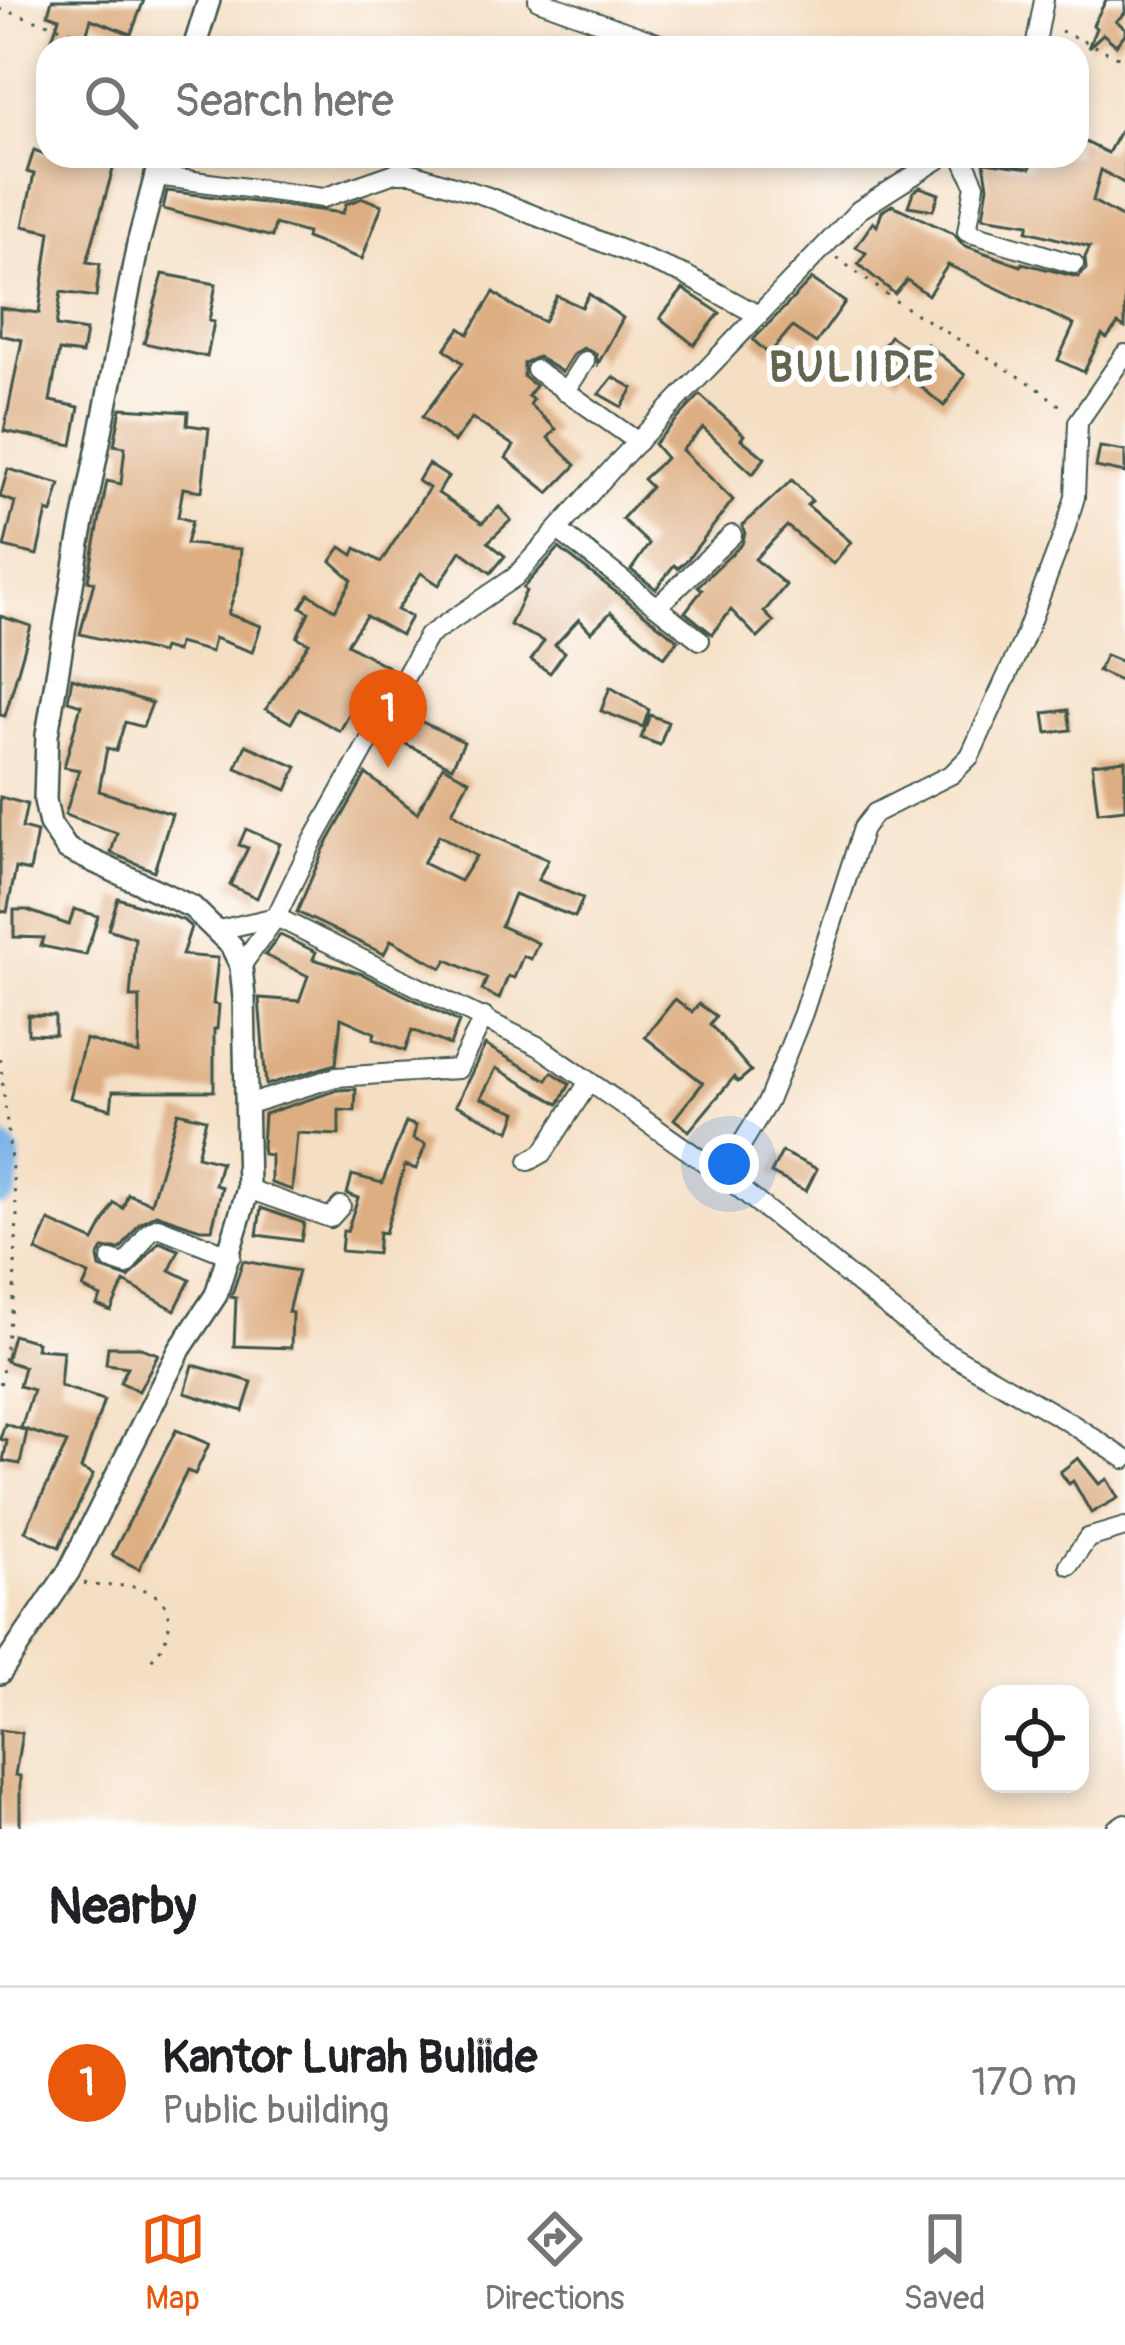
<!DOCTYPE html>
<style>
body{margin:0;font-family:Pangolin,sans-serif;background:#f2f2f2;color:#202124}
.controls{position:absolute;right:36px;bottom:36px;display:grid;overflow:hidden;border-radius:24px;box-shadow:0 6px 18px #0003}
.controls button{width:108px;height:108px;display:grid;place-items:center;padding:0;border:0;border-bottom:3px solid #e0e0e0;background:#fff;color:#202124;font:60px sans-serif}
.you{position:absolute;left:729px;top:1164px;width:42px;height:42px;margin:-30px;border:9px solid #fff;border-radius:50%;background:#1a73e8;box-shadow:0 0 0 18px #1a73e833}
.badge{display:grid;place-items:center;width:78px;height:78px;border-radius:50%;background:#ea580c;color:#fff;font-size:39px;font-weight:700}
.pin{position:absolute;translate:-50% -99px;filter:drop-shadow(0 3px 6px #0008)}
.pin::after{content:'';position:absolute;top:63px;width:42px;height:36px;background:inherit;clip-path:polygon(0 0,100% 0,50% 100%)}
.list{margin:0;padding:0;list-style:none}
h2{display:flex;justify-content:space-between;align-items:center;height:156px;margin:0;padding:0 48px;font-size:51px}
h2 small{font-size:39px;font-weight:400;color:#757577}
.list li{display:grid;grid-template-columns:78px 1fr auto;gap:36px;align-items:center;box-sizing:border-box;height:192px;padding:0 48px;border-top:3px solid #e0e0e0}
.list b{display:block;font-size:45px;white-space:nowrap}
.list p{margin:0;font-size:39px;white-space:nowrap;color:#757577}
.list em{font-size:39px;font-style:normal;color:#757577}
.icon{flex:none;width:66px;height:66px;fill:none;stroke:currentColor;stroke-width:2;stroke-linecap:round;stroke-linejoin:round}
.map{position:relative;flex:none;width:1125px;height:1829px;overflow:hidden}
.search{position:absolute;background:#fff;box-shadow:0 6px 18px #0003;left:36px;right:36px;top:36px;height:132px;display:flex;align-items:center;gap:30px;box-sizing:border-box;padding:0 42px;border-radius:36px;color:#757577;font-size:45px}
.sheet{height:348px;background:#fff}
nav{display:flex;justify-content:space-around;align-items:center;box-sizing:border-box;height:168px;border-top:3px solid #e0e0e0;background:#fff;font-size:33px;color:#757577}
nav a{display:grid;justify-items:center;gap:6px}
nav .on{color:#ea580c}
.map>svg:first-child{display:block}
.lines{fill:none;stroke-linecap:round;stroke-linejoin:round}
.river{stroke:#76b1e7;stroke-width:36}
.building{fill:#ddae82;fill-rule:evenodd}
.minor-casing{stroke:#3f554a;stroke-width:22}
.tertiary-casing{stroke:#3f554a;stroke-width:26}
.path{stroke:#3f554a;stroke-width:3;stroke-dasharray:3 9;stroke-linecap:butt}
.minor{stroke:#fff;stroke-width:18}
.tertiary{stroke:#fff;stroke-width:21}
.labels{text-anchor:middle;stroke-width:10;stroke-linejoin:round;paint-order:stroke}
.district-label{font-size:42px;font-weight:bold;letter-spacing:3px;fill:#62654f;stroke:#fff}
</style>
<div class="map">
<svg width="1125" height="1829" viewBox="0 0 1125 1829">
<rect width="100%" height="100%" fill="#fff"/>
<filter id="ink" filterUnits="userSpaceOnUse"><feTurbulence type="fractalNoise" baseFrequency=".00833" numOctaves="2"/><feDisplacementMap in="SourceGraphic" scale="24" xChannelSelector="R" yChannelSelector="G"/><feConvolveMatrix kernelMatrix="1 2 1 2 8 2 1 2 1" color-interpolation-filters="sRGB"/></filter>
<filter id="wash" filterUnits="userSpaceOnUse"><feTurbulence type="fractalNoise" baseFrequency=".004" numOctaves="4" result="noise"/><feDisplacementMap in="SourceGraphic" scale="48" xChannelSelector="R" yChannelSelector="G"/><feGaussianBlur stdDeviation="2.7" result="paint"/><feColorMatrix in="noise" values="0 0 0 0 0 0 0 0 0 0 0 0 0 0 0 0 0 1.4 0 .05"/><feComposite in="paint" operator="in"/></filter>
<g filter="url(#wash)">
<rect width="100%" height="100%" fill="#f5dfc4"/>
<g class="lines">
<path class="river" d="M 0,1153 L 3,1159 L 0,1188"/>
</g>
<g id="blocks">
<g class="building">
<path d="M 52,0 L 144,0 L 131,34 L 91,19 L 82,48 L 49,48 L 59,18 L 48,14 Z"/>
<path d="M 1106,0 L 1125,0 L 1125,13 L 1116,21 L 1125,28 L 1125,34 L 1116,45 L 1103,34 L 1088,48 L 1096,28 L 1093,25 Z"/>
<path d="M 1125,122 L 1125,184 L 1101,170 L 1093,201 L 1125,219 L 1125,328 L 1118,324 L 1107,338 L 1102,335 L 1084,372 L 1058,360 L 1074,325 L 995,287 L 948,265 L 928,295 L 907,280 L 895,294 L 858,264 L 866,253 L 856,247 L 873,222 L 877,226 L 882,211 L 892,205 L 954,234 L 963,245 L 1021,266 L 1022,263 L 1078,277 L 1086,269 L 1085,257 L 1090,247 L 1027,231 L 1029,224 L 983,217 L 988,186 L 984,162 L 1030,168 L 1036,156 L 1077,156 L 1077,138 L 1108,153 Z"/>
<path d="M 34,150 L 48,156 L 114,156 L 115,162 L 87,262 L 100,264 L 96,297 L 61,292 L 56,326 L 86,331 L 82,354 L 59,351 L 50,401 L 79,407 L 72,445 L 4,431 L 22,340 L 0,335 L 0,308 L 39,313 L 50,232 L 23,226 L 34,174 L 27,172 Z"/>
<path d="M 920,187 L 939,194 L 933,210 L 908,206 L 913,192 Z"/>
<path d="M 167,191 L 343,213 L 346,204 L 363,198 L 382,205 L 362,259 L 306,238 L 307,233 L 275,224 L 272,237 L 163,209 Z"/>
<path d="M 163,274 L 216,284 L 209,321 L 214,322 L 207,357 L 144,343 Z"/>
<path d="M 812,279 L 845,302 L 816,343 L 792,327 L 769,354 L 753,340 Z"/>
<path d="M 683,289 L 720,313 L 694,345 L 660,318 Z"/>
<path d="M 494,292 L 511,305 L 544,322 L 557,296 L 582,307 L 589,294 L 623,318 L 598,364 L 596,354 L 584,348 L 574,353 L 562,372 L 538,357 L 524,363 L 524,377 L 536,386 L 528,396 L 533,400 L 530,405 L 556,429 L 548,438 L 576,465 L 549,493 L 506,458 L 514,446 L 472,418 L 454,442 L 422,417 L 463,363 L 445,349 L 460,328 L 468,334 Z"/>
<path d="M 890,336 L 920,356 L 927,344 L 965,375 L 944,406 L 903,372 L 899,378 L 873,361 Z"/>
<path d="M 613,377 L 633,388 L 622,407 L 599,394 Z"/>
<path d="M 700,395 L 744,435 L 741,439 L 765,458 L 753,474 L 703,428 L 682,450 L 733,500 L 688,559 L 678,568 L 674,565 L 656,589 L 631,570 L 649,544 L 622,519 L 651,487 L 643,479 L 666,458 L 654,444 Z"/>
<path d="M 121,408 L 188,412 L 187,425 L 209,428 L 202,491 L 183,488 L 178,517 L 192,521 L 186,544 L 241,549 L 238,583 L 228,614 L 261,626 L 252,652 L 214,638 L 211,652 L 178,643 L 176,652 L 163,648 L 161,653 L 80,634 L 94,582 L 88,580 L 107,481 L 121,484 L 125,447 L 114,445 Z"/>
<path d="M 1100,447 L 1125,451 L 1125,473 L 1096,467 Z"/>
<path d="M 428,464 L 448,477 L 438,493 L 482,523 L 499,507 L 511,520 L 488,542 L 505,556 L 491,573 L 461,551 L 439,585 L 421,573 L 397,610 L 411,617 L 401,635 L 366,616 L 347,644 L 390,668 L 374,696 L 363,689 L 340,731 L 299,709 L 291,723 L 266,709 L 309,643 L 297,637 L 309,612 L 301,607 L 309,594 L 335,610 L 352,580 L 331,561 L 341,547 L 353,555 L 356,548 L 381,562 L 429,488 L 418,481 Z"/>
<path d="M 8,469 L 60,484 L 52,513 L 47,511 L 37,555 L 4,547 L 15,502 L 0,497 Z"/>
<path d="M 792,480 L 812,501 L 807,505 L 851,542 L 833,564 L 787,526 L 755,559 L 786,585 L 764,612 L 774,622 L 758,638 L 731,610 L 712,634 L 685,612 L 702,590 L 698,586 L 742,544 L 745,533 L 742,526 Z"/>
<path d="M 559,548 L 678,640 L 664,657 L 611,612 L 591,632 L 579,619 L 555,645 L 565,652 L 550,673 L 531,660 L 544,641 L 510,625 L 526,591 L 523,588 Z"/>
<path d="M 0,616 L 31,626 L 5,716 L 0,715 Z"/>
<path d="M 1106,655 L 1125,663 L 1125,683 L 1098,671 Z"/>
<path d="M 72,678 L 152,703 L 143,727 L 125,722 L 116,751 L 107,748 L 99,791 L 172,814 L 154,871 L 111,853 L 117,833 L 65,815 L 79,770 L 64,767 L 81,705 L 68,701 Z"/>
<path d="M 610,687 L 649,710 L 643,727 L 601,711 Z"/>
<path d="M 1068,710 L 1071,730 L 1047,733 L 1044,713 Z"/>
<path d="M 401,712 L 464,742 L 452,767 L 388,735 Z"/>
<path d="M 650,715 L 668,722 L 660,745 L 641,738 Z"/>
<path d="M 246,745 L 297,767 L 287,790 L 236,768 Z"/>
<path d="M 1125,760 L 1125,809 L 1098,812 L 1092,764 Z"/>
<path d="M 443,766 L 469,780 L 452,812 L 484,832 L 548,860 L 538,880 L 583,898 L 575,917 L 514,894 L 501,926 L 538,943 L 531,959 L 523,956 L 514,978 L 508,976 L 499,999 L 482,990 L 487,978 L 447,960 L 442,968 L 391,940 L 384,954 L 297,912 L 324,849 L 366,774 L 417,813 ZM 439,835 L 476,856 L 460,881 L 423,863 Z"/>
<path d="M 0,797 L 27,804 L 22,828 L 37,832 L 30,871 L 16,868 L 7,912 L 0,911 Z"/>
<path d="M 246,829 L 280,844 L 257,898 L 230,885 L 248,848 L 239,845 Z"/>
<path d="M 118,898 L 183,920 L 191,927 L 182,955 L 218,958 L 213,1004 L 219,1005 L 217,1029 L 214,1029 L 214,1091 L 113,1091 L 111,1109 L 70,1098 L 85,1039 L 139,1054 L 140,997 L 130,997 L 135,938 L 108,929 Z"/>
<path d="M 74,909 L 98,916 L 86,955 L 41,946 L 44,938 L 14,937 L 14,910 L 27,910 L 69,925 Z"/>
<path d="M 280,935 L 316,952 L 313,959 L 362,974 L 459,1022 L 450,1045 L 412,1030 L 405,1051 L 373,1039 L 375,1033 L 341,1018 L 336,1064 L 266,1085 L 259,998 L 299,1001 L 308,976 L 265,955 Z"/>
<path d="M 675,999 L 692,1012 L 699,1004 L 716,1016 L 710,1024 L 751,1071 L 738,1082 L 734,1077 L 689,1131 L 674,1119 L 703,1083 L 645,1037 Z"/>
<path d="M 28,1015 L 55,1016 L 55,1035 L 28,1034 Z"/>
<path d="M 485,1045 L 547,1080 L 552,1072 L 570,1084 L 559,1104 L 496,1068 L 481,1098 L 517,1112 L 510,1131 L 456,1105 Z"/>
<path d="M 356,1089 L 355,1111 L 339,1110 L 339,1135 L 297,1133 L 292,1190 L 271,1183 L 271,1155 L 263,1154 L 262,1146 L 264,1114 L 338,1090 Z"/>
<path d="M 178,1112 L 206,1119 L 197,1156 L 221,1162 L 215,1185 L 222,1187 L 212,1229 L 200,1229 L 156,1214 L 139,1224 L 121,1249 L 103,1249 L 98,1257 L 100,1268 L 129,1278 L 159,1242 L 179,1250 L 170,1270 L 190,1280 L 175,1310 L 124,1282 L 111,1311 L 97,1305 L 101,1297 L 83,1288 L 89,1275 L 36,1251 L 49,1221 L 94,1241 L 114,1203 L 123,1208 L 128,1194 L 151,1203 Z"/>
<path d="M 406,1122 L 416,1126 L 413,1139 L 426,1144 L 416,1169 L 405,1165 L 385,1233 L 379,1232 L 377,1254 L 341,1251 L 343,1231 L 347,1231 L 358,1198 L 347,1194 L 352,1175 L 382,1183 Z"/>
<path d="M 782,1152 L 817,1169 L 806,1191 L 771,1173 Z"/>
<path d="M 261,1208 L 304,1223 L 301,1241 L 257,1235 Z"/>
<path d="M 243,1261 L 298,1271 L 288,1312 L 292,1313 L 291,1348 L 234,1346 L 236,1298 L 231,1297 Z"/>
<path d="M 13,1335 L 37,1342 L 36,1349 L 63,1351 L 60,1386 L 104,1400 L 81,1469 L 93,1475 L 59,1547 L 25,1531 L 67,1443 L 21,1428 L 33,1390 L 19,1386 L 24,1367 L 6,1361 Z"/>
<path d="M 108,1347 L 138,1347 L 158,1354 L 139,1391 L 120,1382 L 128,1367 L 106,1364 Z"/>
<path d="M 193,1365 L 252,1382 L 243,1411 L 185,1393 Z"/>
<path d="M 5,1424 L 27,1431 L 20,1464 L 3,1461 L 7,1441 L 0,1439 Z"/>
<path d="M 176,1430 L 209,1444 L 195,1474 L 187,1471 L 139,1569 L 112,1555 Z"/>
<path d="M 1078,1458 L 1099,1484 L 1107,1479 L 1118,1498 L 1091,1513 L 1073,1481 L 1069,1484 L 1060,1472 Z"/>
<path d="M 0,1730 L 22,1733 L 15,1775 L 20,1776 L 20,1829 L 0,1829 Z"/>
</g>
</g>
</g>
<g filter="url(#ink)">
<use href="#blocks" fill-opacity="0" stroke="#3f554a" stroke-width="3"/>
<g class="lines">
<g class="minor-casing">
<g id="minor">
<path d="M 538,0 L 671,48"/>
<path d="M 1035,48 L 1044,0"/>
<path d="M 962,156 L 975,185 L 967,232 L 1074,264"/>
<path d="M 156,176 L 323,198 L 395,173 L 412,173 L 486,196 L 685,275 L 758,315"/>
<path d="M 536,370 L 638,442"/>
<path d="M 565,392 L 585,361"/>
<path d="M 558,530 L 700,640"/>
<path d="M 659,605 L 732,535"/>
<path d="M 219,930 L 276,917 L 540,1047 L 723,1175 L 936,1346 L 1072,1424 L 1125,1459"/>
<path d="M 241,966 L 276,917 L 312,843 L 428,636 L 515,577 L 621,459 L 859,210 L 944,156"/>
<path d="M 249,1104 L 336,1077 L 458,1069 L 484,1017"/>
<path d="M 529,1161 L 543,1153 L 589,1082"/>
<path d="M 723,1175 L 768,1101 L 803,1013 L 863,828 L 875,813 L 952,774 L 970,756 L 1023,641 L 1064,533 L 1075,497 L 1078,422 L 1125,354"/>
<path d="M 248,1189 L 330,1218 L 341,1206"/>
<path d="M 111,1260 L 126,1265 L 149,1232 L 158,1227 L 231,1256"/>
<path d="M 1069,1565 L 1088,1538 L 1125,1527"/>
<path d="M 1116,1829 L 1125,1823"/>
</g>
</g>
<g class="tertiary-casing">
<g id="tertiary">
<path d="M 194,48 L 209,0"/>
<path d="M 0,1673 L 69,1571 L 180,1349 L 216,1295 L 248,1189 L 244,998 L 241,966 L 231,945 L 192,907 L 67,849 L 50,824 L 45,800 L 47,735 L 79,543 L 138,244 L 161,156"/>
</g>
</g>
<g class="path">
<path d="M 0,9 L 127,48"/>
<path d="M 1061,31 L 1125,60"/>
<path d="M 837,258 L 900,304 L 1035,386 L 1063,408"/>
<path d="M 0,1059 L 17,1215 L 14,1293 L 0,1387"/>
<path d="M 84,1583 C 102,1588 117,1584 134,1587 C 179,1595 177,1635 150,1661"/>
</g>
<use href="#minor" class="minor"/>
<use href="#tertiary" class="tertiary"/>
</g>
</g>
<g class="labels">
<g class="district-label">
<text x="853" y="381">BULIIDE</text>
</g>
</g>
</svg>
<div class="controls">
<button><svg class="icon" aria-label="locate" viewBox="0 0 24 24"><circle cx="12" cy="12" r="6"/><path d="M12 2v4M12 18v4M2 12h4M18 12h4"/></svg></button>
</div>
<div class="you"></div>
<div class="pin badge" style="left:388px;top:768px">1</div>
<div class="search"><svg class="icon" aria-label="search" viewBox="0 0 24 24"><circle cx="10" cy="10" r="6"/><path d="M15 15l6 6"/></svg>Search here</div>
</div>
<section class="sheet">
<h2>Nearby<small></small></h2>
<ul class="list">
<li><span class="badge">1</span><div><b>Kantor Lurah Buliide</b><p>Public building</p></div><em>170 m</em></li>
</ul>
</section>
<nav>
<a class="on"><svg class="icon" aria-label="map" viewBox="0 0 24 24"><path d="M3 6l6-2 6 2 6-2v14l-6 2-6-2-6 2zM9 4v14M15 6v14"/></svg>Map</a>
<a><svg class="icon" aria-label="directions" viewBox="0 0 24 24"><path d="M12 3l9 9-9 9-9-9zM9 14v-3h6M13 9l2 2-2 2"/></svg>Directions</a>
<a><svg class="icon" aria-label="saved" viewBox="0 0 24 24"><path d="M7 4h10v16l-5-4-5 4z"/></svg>Saved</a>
</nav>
